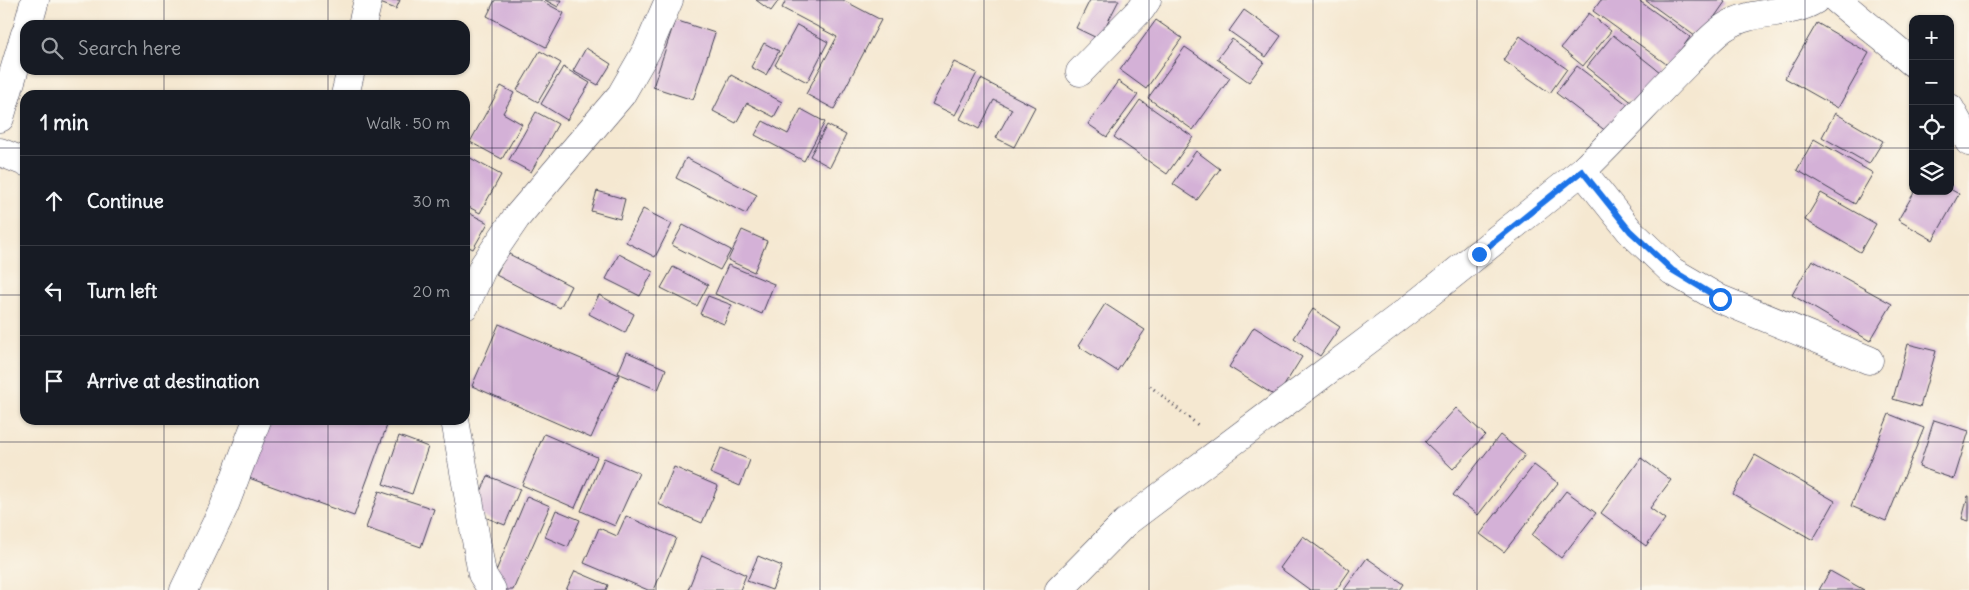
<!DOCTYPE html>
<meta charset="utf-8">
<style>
body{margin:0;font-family:Delius,sans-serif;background:#242831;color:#f1f3f6}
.controls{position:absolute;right:15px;top:15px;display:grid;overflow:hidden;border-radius:10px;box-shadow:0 1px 4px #0004}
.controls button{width:45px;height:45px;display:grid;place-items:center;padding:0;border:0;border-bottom:1px solid #363941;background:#171b24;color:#f1f3f6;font:25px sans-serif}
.stop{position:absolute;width:15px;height:15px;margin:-11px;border:4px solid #1a73e8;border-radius:50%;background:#fff}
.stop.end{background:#1a73e8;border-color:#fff;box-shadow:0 1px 5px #0008}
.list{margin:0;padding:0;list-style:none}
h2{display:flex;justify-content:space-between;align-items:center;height:65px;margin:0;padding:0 20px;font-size:21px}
h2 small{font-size:16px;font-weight:400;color:#9ea1a6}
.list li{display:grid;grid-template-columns:32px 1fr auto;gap:15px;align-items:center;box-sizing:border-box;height:90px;padding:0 20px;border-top:1px solid #363941}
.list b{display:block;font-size:19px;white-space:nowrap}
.list em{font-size:16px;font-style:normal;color:#9ea1a6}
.icon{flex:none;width:28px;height:28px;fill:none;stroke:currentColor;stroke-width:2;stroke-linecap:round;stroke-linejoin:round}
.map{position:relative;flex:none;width:1969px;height:590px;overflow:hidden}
.search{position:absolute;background:#171b24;box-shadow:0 1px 4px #0004;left:20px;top:20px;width:450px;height:55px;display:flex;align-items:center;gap:12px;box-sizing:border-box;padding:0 18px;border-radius:15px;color:#9ea1a6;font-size:19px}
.panel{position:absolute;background:#171b24;box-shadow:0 1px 4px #0004;left:20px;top:90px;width:450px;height:335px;border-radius:15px}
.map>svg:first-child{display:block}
.building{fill:#d4b1d7}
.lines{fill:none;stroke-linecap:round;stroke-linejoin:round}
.street-casing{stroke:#424052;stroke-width:29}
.path{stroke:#424052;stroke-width:3;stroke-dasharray:1 4;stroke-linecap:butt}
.street{stroke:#fff;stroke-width:28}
.route{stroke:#1a73e8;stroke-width:6}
.grid{fill:none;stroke:#22223b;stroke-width:1;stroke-opacity:0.55}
</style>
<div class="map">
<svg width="1969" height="590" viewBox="0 0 1969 590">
<rect width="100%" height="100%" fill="#fbf7ec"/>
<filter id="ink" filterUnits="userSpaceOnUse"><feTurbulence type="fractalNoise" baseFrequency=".02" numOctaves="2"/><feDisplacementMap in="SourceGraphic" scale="10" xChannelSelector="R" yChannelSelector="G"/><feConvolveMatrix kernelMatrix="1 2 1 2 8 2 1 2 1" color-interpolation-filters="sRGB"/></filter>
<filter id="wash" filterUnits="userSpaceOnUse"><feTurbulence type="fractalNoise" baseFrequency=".0096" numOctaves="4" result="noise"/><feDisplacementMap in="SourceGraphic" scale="20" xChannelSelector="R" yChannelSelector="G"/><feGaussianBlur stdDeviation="1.12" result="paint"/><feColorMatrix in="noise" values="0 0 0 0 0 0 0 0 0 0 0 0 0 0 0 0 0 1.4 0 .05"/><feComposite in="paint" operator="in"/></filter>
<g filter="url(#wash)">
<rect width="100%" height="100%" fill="#f5e8d1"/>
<g id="blocks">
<g class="building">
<path d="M 372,0 L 400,0 L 396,9 Z"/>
<path d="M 495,0 L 540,0 L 564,13 L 546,47 L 487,16 Z"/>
<path d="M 545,0 L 562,0 L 558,7 Z"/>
<path d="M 756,0 L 779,0 L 771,11 Z"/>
<path d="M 786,0 L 843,0 L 881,20 L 834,109 L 806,94 L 837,37 L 782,8 Z"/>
<path d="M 1090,0 L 1119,0 L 1099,39 L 1076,28 Z"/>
<path d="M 1601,0 L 1638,0 L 1690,37 L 1669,66 L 1593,11 Z"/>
<path d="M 1645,0 L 1722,0 L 1725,2 L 1699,39 Z"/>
<path d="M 1244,10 L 1281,36 L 1266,57 L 1229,31 Z"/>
<path d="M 1589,13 L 1611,31 L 1583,66 L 1561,48 Z"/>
<path d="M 675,20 L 715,33 L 693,100 L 653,87 Z"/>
<path d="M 1156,20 L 1182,38 L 1146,89 L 1120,70 Z"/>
<path d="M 1817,23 L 1869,53 L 1838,108 L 1785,78 Z"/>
<path d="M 797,25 L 828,42 L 807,82 L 775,65 Z"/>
<path d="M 1613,35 L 1660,72 L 1634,104 L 1587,67 Z"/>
<path d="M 1520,36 L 1567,69 L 1550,93 L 1503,60 Z"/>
<path d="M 1232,39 L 1264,62 L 1249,82 L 1217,59 Z"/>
<path d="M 764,43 L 779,51 L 766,75 L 751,67 Z"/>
<path d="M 1185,47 L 1230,78 L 1193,130 L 1148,98 Z"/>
<path d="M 586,48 L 611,64 L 598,85 L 573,71 Z"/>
<path d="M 540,51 L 561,63 L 538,102 L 517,90 Z"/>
<path d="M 954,62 L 977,73 L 955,115 L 932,104 Z"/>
<path d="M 1577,66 L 1632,108 L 1611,135 L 1556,93 Z"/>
<path d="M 563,67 L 590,83 L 567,120 L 541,104 Z"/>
<path d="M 731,75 L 782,102 L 774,117 L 747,103 L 736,123 L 713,111 Z"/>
<path d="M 981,79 L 1035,107 L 1014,147 L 996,138 L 1012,109 L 994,100 L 979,129 L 960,119 Z"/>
<path d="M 1118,81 L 1138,95 L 1107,137 L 1088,124 Z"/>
<path d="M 501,86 L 514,93 L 503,113 L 522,124 L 502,159 L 470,142 Z"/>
<path d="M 1140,100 L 1193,137 L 1167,174 L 1114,137 Z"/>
<path d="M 801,109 L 825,122 L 804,161 L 755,135 L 763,121 L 788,134 Z"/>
<path d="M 536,112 L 558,124 L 531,172 L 509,160 Z"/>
<path d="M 1835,113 L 1883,141 L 1869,164 L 1822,137 Z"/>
<path d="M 827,125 L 846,135 L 830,167 L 810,156 Z"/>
<path d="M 1814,139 L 1873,173 L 1855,204 L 1797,170 Z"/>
<path d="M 1196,151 L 1220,169 L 1197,200 L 1173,184 Z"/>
<path d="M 465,155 L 501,175 L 480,213 L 465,205 Z"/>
<path d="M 686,158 L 757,195 L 746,214 L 676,178 Z"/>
<path d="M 1950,189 L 1959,194 L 1933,240 L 1898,220 L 1915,191 L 1950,191 Z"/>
<path d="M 597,191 L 625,199 L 620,219 L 591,211 Z"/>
<path d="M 1821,193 L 1876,224 L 1860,252 L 1805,220 Z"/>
<path d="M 643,209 L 672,224 L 655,257 L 626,242 Z"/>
<path d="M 465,211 L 488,223 L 473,249 L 465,245 Z"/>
<path d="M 683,225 L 731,250 L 720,270 L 672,245 Z"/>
<path d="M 742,230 L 767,241 L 754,272 L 728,260 Z"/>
<path d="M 507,253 L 571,286 L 560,308 L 496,275 Z"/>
<path d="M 619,254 L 653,272 L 640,296 L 606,279 Z"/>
<path d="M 1812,260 L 1892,304 L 1870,341 L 1792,295 Z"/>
<path d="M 728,265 L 774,284 L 762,314 L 715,294 Z"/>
<path d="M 673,267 L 708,285 L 697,306 L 661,288 Z"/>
<path d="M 599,295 L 634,314 L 625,333 L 589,314 Z"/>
<path d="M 708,296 L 732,305 L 724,324 L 700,314 Z"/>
<path d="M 1105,304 L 1145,330 L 1117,371 L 1078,346 Z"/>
<path d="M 1313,309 L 1340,327 L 1320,356 L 1294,338 Z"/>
<path d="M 499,324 L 619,375 L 591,438 L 472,386 Z"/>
<path d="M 1254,327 L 1302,357 L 1277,397 L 1229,367 Z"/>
<path d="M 1908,344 L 1936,351 L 1920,407 L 1893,399 Z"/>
<path d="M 627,352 L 666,369 L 658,390 L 618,373 Z"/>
<path d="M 1456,408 L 1485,435 L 1453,469 L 1425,442 Z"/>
<path d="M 1889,414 L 1924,428 L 1886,521 L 1851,506 Z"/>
<path d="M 270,420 L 389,420 L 354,516 L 249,478 Z"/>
<path d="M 1934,420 L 1969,431 L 1954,479 L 1919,467 Z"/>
<path d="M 544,434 L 597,457 L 575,508 L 522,485 Z"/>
<path d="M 1500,435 L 1525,455 L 1478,515 L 1453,495 Z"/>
<path d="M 399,436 L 428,447 L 412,494 L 383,484 Z"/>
<path d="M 721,448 L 750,460 L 740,486 L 710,473 Z"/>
<path d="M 1755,455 L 1835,501 L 1813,540 L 1733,494 Z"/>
<path d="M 604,458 L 639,473 L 615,526 L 581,511 Z"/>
<path d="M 1641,458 L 1671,480 L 1650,508 L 1665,519 L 1646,546 L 1601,513 Z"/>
<path d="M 1534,465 L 1558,483 L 1504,552 L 1480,534 Z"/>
<path d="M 674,467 L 718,486 L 702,523 L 658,504 Z"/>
<path d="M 488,476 L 520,489 L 505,525 L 472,512 Z"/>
<path d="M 379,491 L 434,509 L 421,547 L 366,528 Z"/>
<path d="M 1566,491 L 1596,513 L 1561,558 L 1532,535 Z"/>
<path d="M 527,496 L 550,506 L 513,590 L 505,590 L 491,583 Z"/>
<path d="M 1968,496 L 1969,496 L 1969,521 L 1962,519 Z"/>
<path d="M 556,510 L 580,520 L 568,547 L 545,537 Z"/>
<path d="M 626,516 L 676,538 L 654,590 L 648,590 L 584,563 L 599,528 L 617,536 Z"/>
<path d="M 1303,536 L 1350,570 L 1336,590 L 1310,590 L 1280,568 Z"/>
<path d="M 702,555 L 746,575 L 740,590 L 688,590 Z"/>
<path d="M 758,556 L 782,566 L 772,590 L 747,581 Z"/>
<path d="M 1367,558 L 1404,584 L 1400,590 L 1344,590 Z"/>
<path d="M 575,571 L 608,585 L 606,590 L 566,590 Z"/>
<path d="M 1830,571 L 1864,590 L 1819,590 Z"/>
</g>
</g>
</g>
<g filter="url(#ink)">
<use href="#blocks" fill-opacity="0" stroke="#424052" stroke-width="1"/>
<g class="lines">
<g class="street-casing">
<g id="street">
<path d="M 1837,0 L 1913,63"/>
<path d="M 28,25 L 35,0"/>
<path d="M 362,25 L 368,0"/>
<path d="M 1080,72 L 1141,9 L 1147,0"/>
<path d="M 345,95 L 351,70"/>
<path d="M 1950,108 L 1969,142"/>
<path d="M 0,118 L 25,34"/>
<path d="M 0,152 L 25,162"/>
<path d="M 1582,171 L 1630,231 L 1672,271 L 1720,299 L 1869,360"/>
<path d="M 465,306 L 484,265 L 516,218 L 621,95 L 648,48 L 669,0"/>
<path d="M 455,420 L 482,574 L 492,590"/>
<path d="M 184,590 L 224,507 L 257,420"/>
<path d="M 1059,590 L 1125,523 L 1407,311 L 1582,171 C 1618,137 1651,99 1686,64 C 1698,52 1711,36 1725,27 C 1754,8 1787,17 1815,0"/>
</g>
</g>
<path class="path" d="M 1150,386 L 1199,426"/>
<use href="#street" class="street"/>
</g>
</g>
<g class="lines" filter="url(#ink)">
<path class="route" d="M 1479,254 L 1582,171 L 1630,231 L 1672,270 L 1720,299"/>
</g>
<path class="grid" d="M 164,0 L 164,25M 328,0 L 328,25M 492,0 L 492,590M 656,0 L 656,590M 820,0 L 820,590M 984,0 L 984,590M 1149,0 L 1149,590M 1313,0 L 1313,590M 1477,0 L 1477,590M 1641,0 L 1641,590M 1805,0 L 1805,590M 164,70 L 164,95M 328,70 L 328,95M 0,148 L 25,148M 465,148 L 1913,148M 1950,148 L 1969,148M 0,295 L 25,295M 465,295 L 1969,295M 164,420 L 164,590M 328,420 L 328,590M 0,442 L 1969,442"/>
</svg>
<div class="controls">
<button>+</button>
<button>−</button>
<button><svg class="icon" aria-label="locate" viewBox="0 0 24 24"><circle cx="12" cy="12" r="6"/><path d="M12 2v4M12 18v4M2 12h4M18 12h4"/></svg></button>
<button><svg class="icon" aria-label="layers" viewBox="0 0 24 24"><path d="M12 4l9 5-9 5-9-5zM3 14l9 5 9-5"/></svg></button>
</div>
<div class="stop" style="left:1720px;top:299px"></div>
<div class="stop end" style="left:1479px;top:254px"></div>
<div class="search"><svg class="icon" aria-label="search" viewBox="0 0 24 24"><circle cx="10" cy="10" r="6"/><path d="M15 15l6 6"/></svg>Search here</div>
<section class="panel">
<h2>1 min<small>Walk · 50 m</small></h2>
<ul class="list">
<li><svg class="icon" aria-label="ahead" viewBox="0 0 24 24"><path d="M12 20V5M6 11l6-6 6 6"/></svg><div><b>Continue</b></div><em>30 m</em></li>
<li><svg class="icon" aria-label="left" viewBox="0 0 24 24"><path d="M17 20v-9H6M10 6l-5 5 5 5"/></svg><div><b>Turn left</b></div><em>20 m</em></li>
<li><svg class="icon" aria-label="arrive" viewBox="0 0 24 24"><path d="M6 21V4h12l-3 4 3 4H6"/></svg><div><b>Arrive at destination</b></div></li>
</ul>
</section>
</div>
